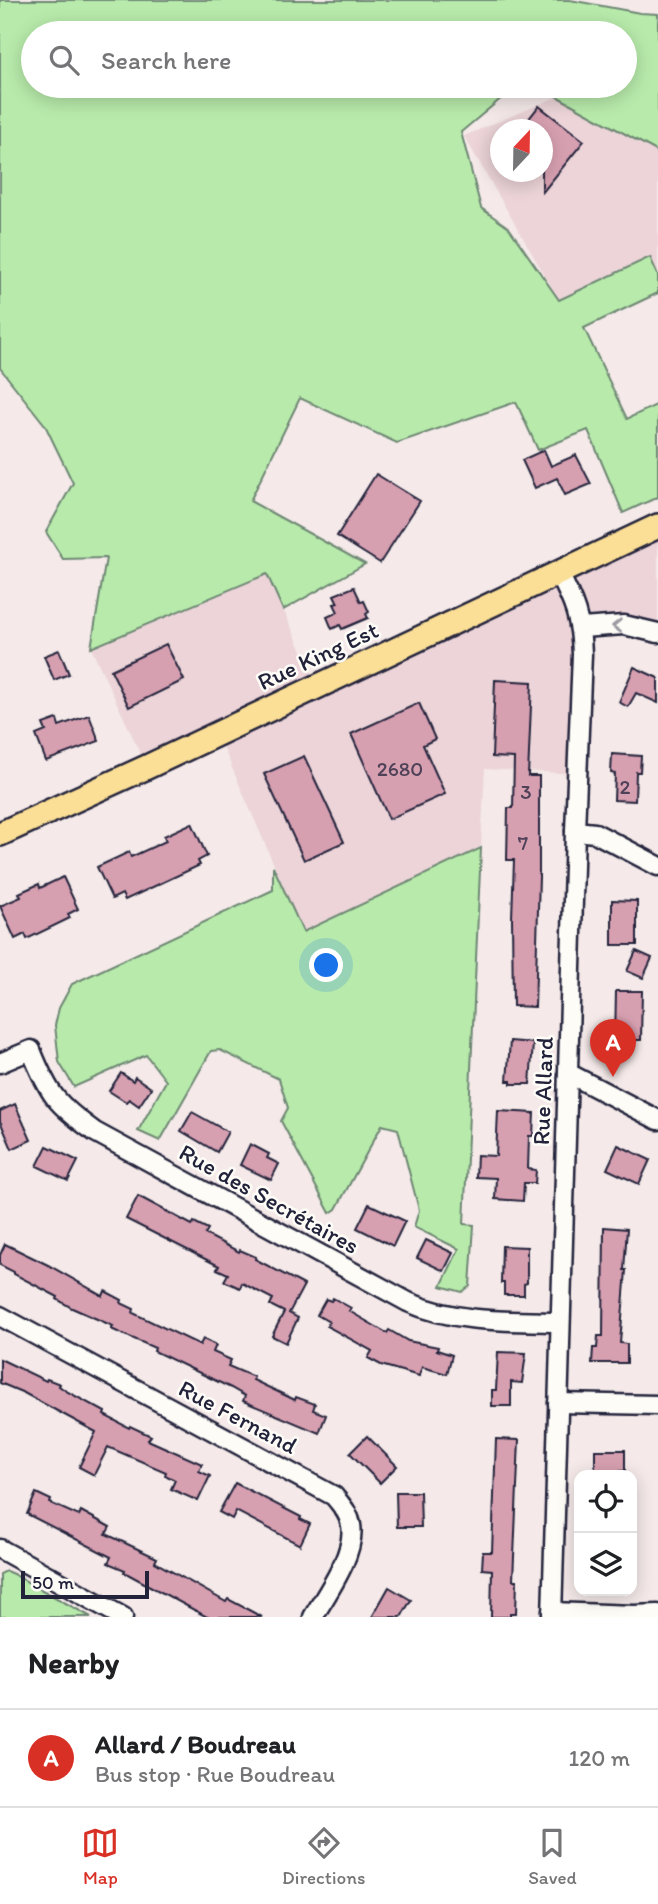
<!DOCTYPE html>
<meta charset="utf-8">
<style>
body{margin:0;font-family:Itim,sans-serif;background:#f6f6f6;color:#202124}
.controls{position:absolute;right:21px;bottom:21px;display:grid;overflow:hidden;border-radius:14px;box-shadow:0 4px 18px #0003}
.controls button{width:63px;height:63px;display:grid;place-items:center;padding:0;border:0;border-bottom:2px solid #e0e0e0;background:#fff;color:#202124;font:35px sans-serif}
.compass{position:absolute;left:490px;top:119px;width:63px;height:63px;border-radius:50%;background:#fff;box-shadow:0 4px 18px #0003;rotate:22deg}
.scale{position:absolute;left:21px;bottom:18px;width:128px;box-sizing:border-box;padding-left:7px;border:4px solid #22223b;border-top:0;font-size:19px;line-height:24px;white-space:nowrap;color:#22223b;-webkit-text-stroke:5px #fdfcf7;paint-order:stroke}
.you{position:absolute;left:327px;top:966px;width:24px;height:24px;margin:-18px;border:5px solid #fff;border-radius:50%;background:#1a73e8;box-shadow:0 0 0 10px #1a73e833}
.badge{display:grid;place-items:center;width:46px;height:46px;border-radius:50%;background:#d93025;color:#fff;font-size:23px;font-weight:700}
.pin{position:absolute;translate:-50% -58px;filter:drop-shadow(0 2px 4px #0008)}
.pin::after{content:'';position:absolute;top:37px;width:24px;height:21px;background:inherit;clip-path:polygon(0 0,100% 0,50% 100%)}
.list{margin:0;padding:0;list-style:none}
h2{display:flex;justify-content:space-between;align-items:center;height:91px;margin:0;padding:0 28px;font-size:30px}
h2 small{font-size:23px;font-weight:400;color:#757577}
.list li{display:grid;grid-template-columns:46px 1fr auto;gap:21px;align-items:center;box-sizing:border-box;height:98px;padding:0 28px;border-top:2px solid #e0e0e0}
.list b{display:block;font-size:26px;white-space:nowrap}
.list p{margin:0;font-size:23px;white-space:nowrap;color:#757577}
.list em{font-size:23px;font-style:normal;color:#757577}
.icon{flex:none;width:38px;height:38px;fill:none;stroke:currentColor;stroke-width:2;stroke-linecap:round;stroke-linejoin:round}
.map{position:relative;flex:none;width:658px;height:1617px;overflow:hidden}
.search{position:absolute;background:#fff;box-shadow:0 4px 18px #0003;left:21px;right:21px;top:21px;height:77px;display:flex;align-items:center;gap:18px;box-sizing:border-box;padding:0 24px;border-radius:38px;color:#757577;font-size:26px}
.sheet{height:189px;background:#fff}
nav{display:flex;justify-content:space-around;align-items:center;box-sizing:border-box;height:98px;border-top:2px solid #e0e0e0;background:#fff;font-size:19px;color:#757577}
nav a{display:grid;justify-items:center;gap:4px}
nav .on{color:#d93025}
.map>svg:first-child{display:block}
.built{fill:#ecd4d8;fill-rule:evenodd}
.green{fill:#b8ebab;stroke:#6d8673;stroke-width:2}
.building{fill:#d7a0b1;stroke:#22223b;stroke-width:2}
.lines{fill:none;stroke-linecap:round;stroke-linejoin:round}
.minor-casing{stroke:#22223b;stroke-width:23}
.major-casing{stroke:#22223b;stroke-width:28}
.minor{stroke:#fdfcf7;stroke-width:18}
.major{stroke:#fbdf96;stroke-width:23}
.oneway{stroke:#9a9aa2}
.labels{text-anchor:middle;stroke-width:5;stroke-linejoin:round;paint-order:stroke}
.number-label{font-size:21px;fill:#4f4258}
.street-label{font-size:24px;fill:#22223b;stroke:#fdfcf7}
</style>
<div class="map">
<svg width="658" height="1617" viewBox="0 0 658 1617">
<rect width="100%" height="100%" fill="#f5eae9"/>
<filter id="ink" filterUnits="userSpaceOnUse"><feTurbulence type="fractalNoise" baseFrequency=".0143" numOctaves="2"/><feDisplacementMap in="SourceGraphic" scale="14" xChannelSelector="R" yChannelSelector="G"/><feConvolveMatrix kernelMatrix="1 2 1 2 8 2 1 2 1" color-interpolation-filters="sRGB"/></filter>
<g filter="url(#ink)">
<g class="built">
<path d="M 658,54 L 658,273 L 650,257 L 559,300 L 464,136 L 583,86 L 625,86 ZM 500,130 L 542,130 L 542,172 L 500,172 Z"/>
<path d="M 658,526 L 658,633 L 581,628 L 577,774 L 485,769 L 481,848 L 303,932 L 217,733 L 147,767 L 91,648 L 267,574 L 317,684 Z"/>
</g>
<g class="green">
<path d="M 0,0 L 570,0 L 640,13 L 658,14 L 658,152 L 538,86 L 625,86 L 625,33 L 33,33 L 33,86 L 516,86 L 461,132 L 481,208 L 509,228 L 559,300 L 650,257 L 658,275 L 658,293 L 584,328 L 627,419 L 658,404 L 658,497 L 623,513 L 588,430 L 538,450 L 516,402 L 397,443 L 300,398 L 250,501 L 365,564 L 283,610 L 267,574 L 91,648 L 106,558 L 63,559 L 46,532 L 73,483 L 45,425 L 0,368 Z"/>
<path d="M 481,848 L 464,1224 L 474,1225 L 470,1286 L 462,1292 L 441,1286 L 459,1249 L 414,1227 L 419,1210 L 398,1129 L 382,1125 L 336,1209 L 330,1213 L 281,1121 L 288,1108 L 279,1079 L 220,1050 L 211,1051 L 160,1141 L 138,1131 L 166,1081 L 146,1055 L 74,1087 L 59,1062 L 55,1025 L 59,1008 L 72,984 L 273,890 L 273,866 L 303,932 Z"/>
<path d="M 6,1571 L 13,1574 L 91,1617 L 0,1617 L 0,1574 Z"/>
</g>
<g class="building">
<path d="M 539,106 L 584,141 L 542,193 L 542,130 L 520,130 Z"/>
<path d="M 544,450 L 551,466 L 576,455 L 591,484 L 565,495 L 557,478 L 535,488 L 522,460 Z"/>
<path d="M 376,474 L 420,501 L 380,563 L 337,536 Z"/>
<path d="M 354,587 L 361,602 L 364,601 L 369,612 L 366,614 L 368,618 L 342,629 L 340,625 L 332,629 L 327,617 L 338,612 L 334,604 L 338,603 L 334,595 Z"/>
<path d="M 166,644 L 184,680 L 129,707 L 111,670 Z"/>
<path d="M 59,650 L 69,674 L 54,680 L 44,656 Z"/>
<path d="M 634,667 L 658,678 L 658,703 L 636,693 L 628,707 L 619,702 Z"/>
<path d="M 495,680 L 532,682 L 528,776 L 539,776 L 539,877 L 535,1007 L 513,1006 L 512,918 L 514,860 L 507,860 L 508,808 L 513,808 L 514,758 L 492,757 Z"/>
<path d="M 419,703 L 435,739 L 423,745 L 445,794 L 389,819 L 351,734 Z"/>
<path d="M 89,715 L 99,741 L 46,761 L 36,735 L 46,731 L 43,724 L 57,719 L 59,726 Z"/>
<path d="M 612,754 L 641,756 L 640,772 L 636,772 L 635,801 L 614,800 L 615,774 L 611,773 Z"/>
<path d="M 304,756 L 344,842 L 304,860 L 264,774 Z"/>
<path d="M 192,823 L 207,856 L 198,861 L 200,865 L 125,900 L 122,894 L 112,899 L 97,867 L 129,852 L 131,857 L 166,841 L 164,836 Z"/>
<path d="M 63,877 L 78,909 L 68,914 L 70,918 L 27,939 L 25,934 L 15,939 L 0,906 L 21,897 L 19,893 L 39,884 L 40,888 Z"/>
<path d="M 612,900 L 637,901 L 637,945 L 612,945 Z"/>
<path d="M 636,951 L 652,958 L 643,978 L 627,971 Z"/>
<path d="M 616,991 L 642,991 L 641,1040 L 615,1040 Z"/>
<path d="M 510,1041 L 533,1043 L 530,1084 L 511,1084 L 511,1081 L 507,1081 Z"/>
<path d="M 121,1073 L 133,1081 L 135,1077 L 151,1088 L 139,1106 L 129,1099 L 126,1102 L 109,1091 Z"/>
<path d="M 15,1104 L 31,1140 L 12,1149 L 0,1121 L 0,1111 Z"/>
<path d="M 498,1111 L 534,1113 L 533,1136 L 529,1136 L 528,1169 L 536,1170 L 535,1183 L 524,1183 L 523,1201 L 495,1199 L 496,1178 L 476,1177 L 477,1155 L 496,1156 Z"/>
<path d="M 192,1112 L 228,1132 L 217,1152 L 181,1131 Z"/>
<path d="M 250,1144 L 269,1154 L 267,1158 L 279,1164 L 271,1180 L 240,1165 Z"/>
<path d="M 618,1145 L 650,1160 L 639,1184 L 607,1169 Z"/>
<path d="M 47,1146 L 78,1161 L 68,1181 L 37,1166 Z"/>
<path d="M 138,1196 L 192,1225 L 194,1222 L 208,1229 L 205,1234 L 239,1252 L 240,1250 L 256,1257 L 255,1259 L 304,1285 L 289,1313 L 298,1318 L 286,1343 L 272,1336 L 284,1312 L 270,1305 L 273,1299 L 242,1283 L 240,1288 L 224,1281 L 228,1274 L 217,1269 L 219,1266 L 126,1219 Z"/>
<path d="M 369,1204 L 405,1221 L 393,1246 L 357,1228 Z"/>
<path d="M 604,1227 L 627,1229 L 624,1270 L 626,1270 L 620,1343 L 627,1344 L 627,1363 L 592,1363 L 593,1348 L 597,1348 L 598,1336 L 603,1336 Z"/>
<path d="M 426,1240 L 453,1253 L 444,1271 L 417,1258 Z"/>
<path d="M 5,1244 L 48,1265 L 103,1296 L 105,1291 L 122,1300 L 121,1303 L 134,1309 L 133,1313 L 200,1345 L 203,1339 L 216,1345 L 213,1352 L 231,1360 L 228,1366 L 254,1377 L 253,1380 L 295,1400 L 296,1397 L 315,1404 L 313,1410 L 326,1415 L 319,1433 L 243,1401 L 245,1396 L 231,1388 L 154,1351 L 155,1348 L 111,1329 L 113,1326 L 72,1308 L 57,1299 L 58,1297 L 14,1274 L 14,1272 L 0,1265 L 0,1255 Z"/>
<path d="M 502,1246 L 527,1247 L 527,1283 L 524,1284 L 524,1295 L 504,1295 L 504,1283 L 501,1283 Z"/>
<path d="M 333,1298 L 351,1308 L 349,1311 L 387,1333 L 389,1330 L 408,1341 L 438,1347 L 437,1350 L 452,1355 L 447,1374 L 422,1367 L 419,1376 L 381,1365 L 368,1358 L 372,1351 L 327,1326 L 329,1322 L 317,1315 L 326,1299 L 331,1301 Z"/>
<path d="M 498,1352 L 526,1353 L 522,1383 L 511,1382 L 511,1406 L 492,1406 L 492,1390 L 496,1390 Z"/>
<path d="M 0,1359 L 46,1381 L 47,1379 L 60,1384 L 59,1386 L 66,1391 L 105,1412 L 104,1415 L 129,1428 L 130,1426 L 151,1436 L 148,1440 L 202,1464 L 199,1471 L 210,1476 L 198,1501 L 171,1489 L 175,1480 L 165,1475 L 166,1472 L 108,1447 L 94,1475 L 79,1467 L 96,1432 L 24,1393 L 0,1383 Z"/>
<path d="M 367,1436 L 397,1466 L 380,1483 L 350,1453 Z"/>
<path d="M 496,1439 L 519,1440 L 513,1580 L 517,1580 L 516,1613 L 510,1613 L 510,1617 L 491,1617 L 492,1570 L 482,1569 L 483,1552 L 492,1552 Z"/>
<rect x="595" y="1450" width="30" height="21"/>
<path d="M 235,1483 L 301,1517 L 300,1519 L 310,1524 L 300,1545 L 236,1511 L 232,1519 L 219,1512 Z"/>
<path d="M 396,1492 L 420,1492 L 421,1527 L 397,1527 Z"/>
<path d="M 36,1493 L 51,1500 L 50,1503 L 79,1516 L 81,1511 L 110,1527 L 106,1534 L 157,1558 L 155,1562 L 226,1602 L 228,1599 L 262,1617 L 207,1617 L 124,1572 L 125,1570 L 108,1563 L 111,1557 L 27,1514 Z"/>
<path d="M 389,1587 L 411,1600 L 401,1617 L 372,1617 Z"/>
</g>
<g class="lines">
<g class="minor-casing">
<g id="minor">
<path d="M 581,628 L 624,625 L 658,633"/>
<path d="M 575,831 L 595,833 L 658,866"/>
<path d="M 0,1063 L 31,1050 C 49,1095 56,1104 95,1132 L 408,1302 C 455,1323 510,1321 560,1322"/>
<path d="M 568,1073 L 658,1120"/>
<path d="M 0,1316 L 334,1496 C 341,1505 349,1513 351,1525 C 356,1553 327,1593 313,1617"/>
<path d="M 558,1403 L 658,1405"/>
<path d="M 0,1549 L 123,1617"/>
<path d="M 552,1612 L 634,1615 L 658,1614"/>
<path d="M 552,1617 L 575,831 L 582,654 C 581,620 574,602 558,572"/>
</g>
</g>
<g class="major-casing">
<path id="major" d="M 0,834 L 147,767 L 658,526"/>
</g>
<use href="#minor" class="minor"/>
<use href="#major" class="major"/>
</g>
<defs><path id="oneway-chevron" d="M-2-3.5L2.5 0L-2 3.5" fill="none" stroke-width="1.6" stroke-linecap="round" stroke-linejoin="round" transform="scale(1.75)"/></defs>
<use class="oneway" href="#oneway-chevron" transform="translate(617 626) rotate(179)"/>
</g>
<g class="labels">
<g class="number-label">
<text x="400" y="776">2680</text>
<text x="625" y="794">2</text>
<text x="526" y="799">3</text>
<text x="523" y="850">7</text>
</g>
<g class="street-label">
<text transform="translate(318 656) rotate(-25)" y="8">Rue King Est</text>
<text transform="translate(543 1091) rotate(-88)" y="8">Rue Allard</text>
<text transform="translate(269 1199) rotate(29)" y="8">Rue des Secrétaires</text>
<text transform="translate(238 1417) rotate(28)" y="8">Rue Fernand</text>
</g>
</g>
</svg>
<div class="controls">
<button><svg class="icon" aria-label="locate" viewBox="0 0 24 24"><circle cx="12" cy="12" r="6"/><path d="M12 2v4M12 18v4M2 12h4M18 12h4"/></svg></button>
<button><svg class="icon" aria-label="layers" viewBox="0 0 24 24"><path d="M12 4l9 5-9 5-9-5zM3 14l9 5 9-5"/></svg></button>
</div>
<svg class="compass" viewBox="-18 -18 36 36"><path d="M0-13l5 13h-10z" fill="#e53935"/><path d="M0 13l5-13h-10z" fill="#757577"/></svg>
<div class="scale">50 m</div>
<div class="you"></div>
<div class="pin badge" style="left:613px;top:1077px">A</div>
<div class="search"><svg class="icon" aria-label="search" viewBox="0 0 24 24"><circle cx="10" cy="10" r="6"/><path d="M15 15l6 6"/></svg>Search here</div>
</div>
<section class="sheet">
<h2>Nearby<small></small></h2>
<ul class="list">
<li><span class="badge">A</span><div><b>Allard / Boudreau</b><p>Bus stop · Rue Boudreau</p></div><em>120 m</em></li>
</ul>
</section>
<nav>
<a class="on"><svg class="icon" aria-label="map" viewBox="0 0 24 24"><path d="M3 6l6-2 6 2 6-2v14l-6 2-6-2-6 2zM9 4v14M15 6v14"/></svg>Map</a>
<a><svg class="icon" aria-label="directions" viewBox="0 0 24 24"><path d="M12 3l9 9-9 9-9-9zM9 14v-3h6M13 9l2 2-2 2"/></svg>Directions</a>
<a><svg class="icon" aria-label="saved" viewBox="0 0 24 24"><path d="M7 4h10v16l-5-4-5 4z"/></svg>Saved</a>
</nav>
